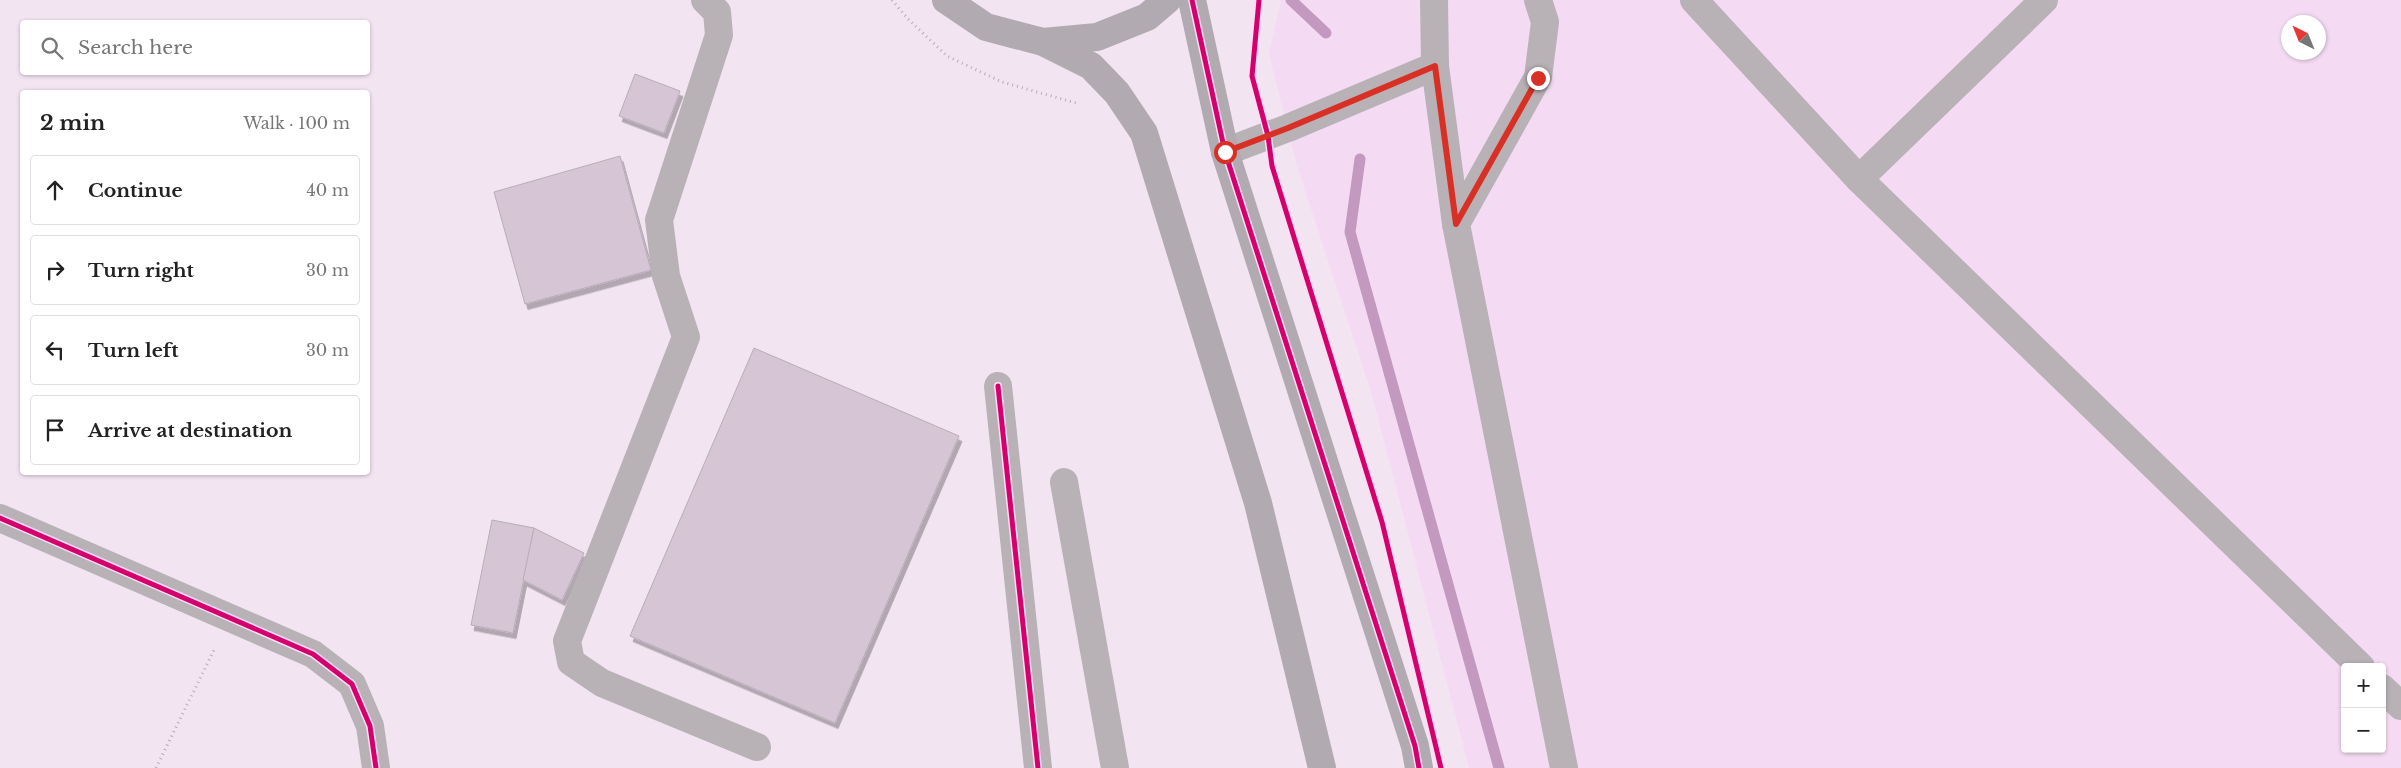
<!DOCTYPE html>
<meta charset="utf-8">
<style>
body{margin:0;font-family:"Libre Baskerville",serif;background:#f6f6f6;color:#222}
.controls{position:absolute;right:15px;bottom:15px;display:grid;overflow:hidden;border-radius:5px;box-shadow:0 1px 4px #0004}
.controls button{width:45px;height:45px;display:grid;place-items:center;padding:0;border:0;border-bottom:1px solid #e0e0e0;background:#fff;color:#222;font:25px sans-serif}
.compass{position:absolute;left:2281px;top:15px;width:45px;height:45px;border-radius:50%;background:#fff;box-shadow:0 1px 4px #0004;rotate:317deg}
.stop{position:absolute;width:15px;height:15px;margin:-11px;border:4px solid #d93025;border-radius:50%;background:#fff}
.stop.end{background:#d93025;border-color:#fff;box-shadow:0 1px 5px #0008}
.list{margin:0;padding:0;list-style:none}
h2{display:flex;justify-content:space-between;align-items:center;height:65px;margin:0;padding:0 20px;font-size:21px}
h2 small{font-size:16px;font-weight:400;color:#767676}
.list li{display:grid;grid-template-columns:32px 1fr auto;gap:15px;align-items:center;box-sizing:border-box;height:70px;margin:0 10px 10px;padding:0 10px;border:1px solid #e0e0e0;border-radius:5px}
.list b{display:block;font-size:19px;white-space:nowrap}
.list em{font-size:16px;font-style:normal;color:#767676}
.icon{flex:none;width:28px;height:28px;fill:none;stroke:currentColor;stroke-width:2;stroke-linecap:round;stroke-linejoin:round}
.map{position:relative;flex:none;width:2401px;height:768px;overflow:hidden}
.search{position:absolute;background:#fff;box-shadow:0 1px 4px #0004;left:20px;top:20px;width:350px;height:55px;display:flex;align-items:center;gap:12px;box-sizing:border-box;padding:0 18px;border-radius:5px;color:#767676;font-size:19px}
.panel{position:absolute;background:#fff;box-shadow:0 1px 4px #0004;left:20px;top:90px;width:350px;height:385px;border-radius:5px}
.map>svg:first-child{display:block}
.built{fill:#f4dbf3;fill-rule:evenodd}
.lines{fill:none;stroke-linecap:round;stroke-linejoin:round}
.stream{stroke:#c399c0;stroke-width:11}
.building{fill:#d6c5d5;stroke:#b8adb8;filter:url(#shadow)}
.path{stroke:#b5aeb5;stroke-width:3;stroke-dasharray:1 4;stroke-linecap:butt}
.minor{stroke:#b8b2b7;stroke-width:28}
.major{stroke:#b2aab1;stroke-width:28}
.cycleway-casing{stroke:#f9def8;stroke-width:8}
.cycleway{stroke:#d6006c;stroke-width:5}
.route{stroke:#d93025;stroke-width:6}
</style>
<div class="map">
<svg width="2401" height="768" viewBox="0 0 2401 768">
<defs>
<filter id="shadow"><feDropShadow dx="3" dy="5.5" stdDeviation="0" flood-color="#0004"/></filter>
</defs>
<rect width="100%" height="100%" fill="#f3e4f2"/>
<path class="built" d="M 1281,0 L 2401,0 L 2401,768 L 1469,768 L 1372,395 L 1297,166 L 1269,54 ZM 2288,22 L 2318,22 L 2318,52 L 2288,52 ZM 2345,667 L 2382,667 L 2382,749 L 2345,749 Z"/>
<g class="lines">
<g class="stream">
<path d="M 1291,0 L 1326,33"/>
<path d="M 1360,159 L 1350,232 L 1499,768"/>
</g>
</g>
<g class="building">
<path d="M 635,74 L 680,91 L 664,133 L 619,116 Z"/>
<path d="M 620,156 L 651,270 L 525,304 L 494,192 Z"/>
<path d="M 754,348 L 959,436 L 835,723 L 630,636 Z"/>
<path d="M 492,520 L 534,528 L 513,633 L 471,625 Z"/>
<path d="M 534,528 L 584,553 L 562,600 L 523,580 Z"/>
</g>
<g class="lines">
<g class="path">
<path d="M 892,0 L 908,19 L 947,56 L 1002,82 L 1076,103"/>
<path d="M 156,768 L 215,648"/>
</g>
<g class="minor">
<path d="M 705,0 L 717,12 L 719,35 L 659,220 L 666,276 L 686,337 L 567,641 L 571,662 L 602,683 L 757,747"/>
<path d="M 1434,0 L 1435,66 L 1456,224 L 1564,768"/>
<path d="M 1694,0 L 1859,179 L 2361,667"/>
<path d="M 1225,152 L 1288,128 L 1435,66"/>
<path d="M 1859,179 L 2044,0"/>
<path d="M 1456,224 L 1538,77 L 1545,22 L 1538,0"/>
<path d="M 998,386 L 1038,768"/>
<path d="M 1064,482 L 1115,768"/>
<path d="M 0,518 L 313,654 L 352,684 L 370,726 L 376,768"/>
<path d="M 2382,688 L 2401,706"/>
</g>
<g class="major">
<path d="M 946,0 L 986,27 L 1043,42 L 1091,66 L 1117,93 L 1144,133 L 1258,503 L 1322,768"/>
<path d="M 1192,0 L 1225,152 L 1415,746 L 1419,768"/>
<path d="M 1043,42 L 1097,37 L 1147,17 L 1167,0"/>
</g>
<g class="cycleway-casing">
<g id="cycleway">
<path d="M 1192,0 L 1225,152 L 1415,746 L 1419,768"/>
<path d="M 1259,0 L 1252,76 L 1268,136 L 1272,166 L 1382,522 L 1441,768"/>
<path d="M 998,386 L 1038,768"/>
<path d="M 0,518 L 313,654 L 352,684 L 370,726 L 376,768"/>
</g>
</g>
<use href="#cycleway" class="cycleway"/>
</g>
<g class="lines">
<path class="route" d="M 1225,152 L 1288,128 L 1435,66 L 1456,224 L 1538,78"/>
</g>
</svg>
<div class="controls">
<button>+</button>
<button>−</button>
</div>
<svg class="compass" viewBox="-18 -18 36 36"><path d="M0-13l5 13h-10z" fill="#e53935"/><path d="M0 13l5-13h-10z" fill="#767676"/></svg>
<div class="stop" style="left:1225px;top:152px"></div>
<div class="stop end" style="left:1538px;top:78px"></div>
<div class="search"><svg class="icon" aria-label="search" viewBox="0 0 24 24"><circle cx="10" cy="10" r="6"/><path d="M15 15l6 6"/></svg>Search here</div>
<section class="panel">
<h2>2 min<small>Walk · 100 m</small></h2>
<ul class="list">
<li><svg class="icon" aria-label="ahead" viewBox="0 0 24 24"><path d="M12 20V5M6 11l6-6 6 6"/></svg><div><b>Continue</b></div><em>40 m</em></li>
<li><svg class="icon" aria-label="right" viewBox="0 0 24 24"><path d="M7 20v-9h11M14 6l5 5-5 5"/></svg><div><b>Turn right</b></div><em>30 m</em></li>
<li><svg class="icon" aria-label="left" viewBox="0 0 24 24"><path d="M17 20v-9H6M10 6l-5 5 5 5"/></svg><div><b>Turn left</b></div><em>30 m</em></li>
<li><svg class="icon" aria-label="arrive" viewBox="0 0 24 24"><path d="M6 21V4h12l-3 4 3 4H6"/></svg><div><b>Arrive at destination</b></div></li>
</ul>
</section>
</div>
